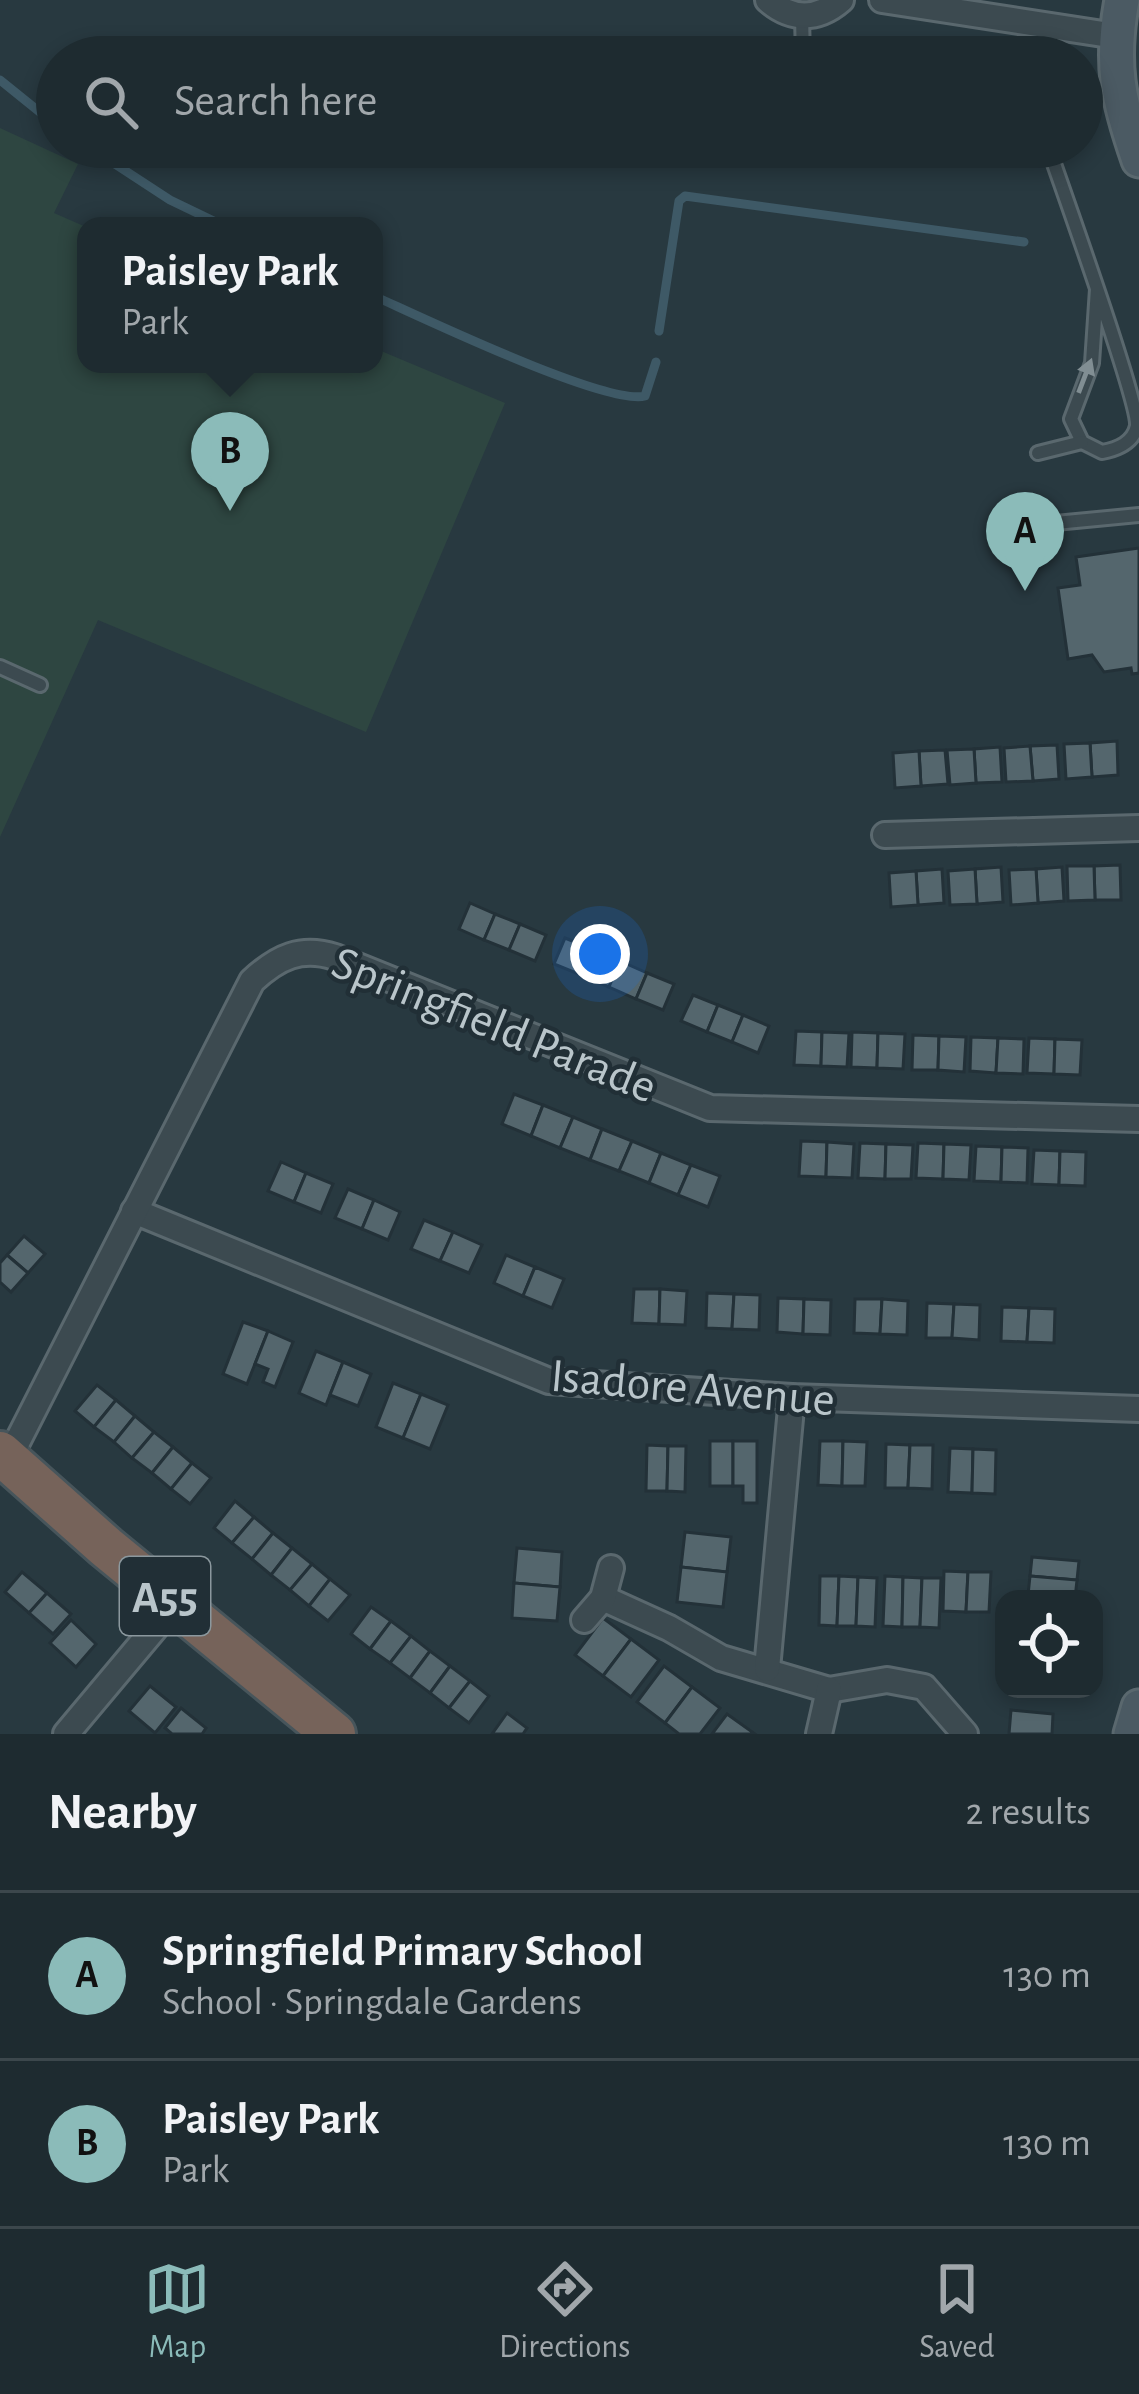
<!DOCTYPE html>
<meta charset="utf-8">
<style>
body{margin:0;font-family:"Alegreya Sans",sans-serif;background:#2b373c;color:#f1f3f6}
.controls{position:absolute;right:36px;bottom:36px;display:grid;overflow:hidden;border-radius:24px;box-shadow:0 6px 18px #0003}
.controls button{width:108px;height:108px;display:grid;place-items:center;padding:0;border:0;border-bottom:3px solid #3c474c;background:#1e2b30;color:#f1f3f6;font:60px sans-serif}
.you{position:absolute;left:600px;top:954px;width:42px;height:42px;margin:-30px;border:9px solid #fff;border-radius:50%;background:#1a73e8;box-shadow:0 0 0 18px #1a73e833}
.badge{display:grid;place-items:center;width:78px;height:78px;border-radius:50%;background:#8bbbb9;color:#111;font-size:39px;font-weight:700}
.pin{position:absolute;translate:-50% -99px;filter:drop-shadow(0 3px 6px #0008)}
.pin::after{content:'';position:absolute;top:63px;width:42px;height:36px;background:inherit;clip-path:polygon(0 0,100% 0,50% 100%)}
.popup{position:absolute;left:77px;top:217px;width:306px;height:156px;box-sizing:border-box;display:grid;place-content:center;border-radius:24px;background:#1e2b30;filter:drop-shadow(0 3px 9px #0005);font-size:39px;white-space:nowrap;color:#a1a7ab}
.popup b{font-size:45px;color:#f1f3f6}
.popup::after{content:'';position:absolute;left:50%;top:100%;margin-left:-24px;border:24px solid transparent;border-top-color:#1e2b30}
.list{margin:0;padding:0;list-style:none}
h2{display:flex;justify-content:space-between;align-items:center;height:156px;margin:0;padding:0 48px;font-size:51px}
h2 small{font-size:39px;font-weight:400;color:#a1a7ab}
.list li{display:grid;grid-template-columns:78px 1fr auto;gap:36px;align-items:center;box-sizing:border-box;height:168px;padding:0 48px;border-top:3px solid #3c474c}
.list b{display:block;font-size:45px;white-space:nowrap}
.list p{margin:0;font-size:39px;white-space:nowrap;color:#a1a7ab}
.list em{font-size:39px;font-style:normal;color:#a1a7ab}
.icon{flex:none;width:66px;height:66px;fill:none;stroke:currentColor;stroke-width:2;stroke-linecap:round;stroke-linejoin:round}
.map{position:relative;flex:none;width:1139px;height:1734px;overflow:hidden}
.search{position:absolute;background:#1e2b30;box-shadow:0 6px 18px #0003;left:36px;right:36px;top:36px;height:132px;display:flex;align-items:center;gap:30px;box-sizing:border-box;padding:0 42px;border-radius:66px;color:#a1a7ab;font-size:45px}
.sheet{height:492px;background:#1e2b30}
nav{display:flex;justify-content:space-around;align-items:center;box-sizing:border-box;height:168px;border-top:3px solid #3c474c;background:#1e2b30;font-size:33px;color:#a1a7ab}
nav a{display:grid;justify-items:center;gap:6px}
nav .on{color:#8bbbb9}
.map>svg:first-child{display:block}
.green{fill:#2e4641}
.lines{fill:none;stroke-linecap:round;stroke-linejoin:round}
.stream{stroke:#3e5966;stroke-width:9}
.building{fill:#54666d;stroke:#233138;stroke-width:3}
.lane-casing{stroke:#5a686e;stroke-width:18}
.street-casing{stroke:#5a686e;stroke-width:30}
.secondary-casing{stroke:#5a686e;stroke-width:39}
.highway-casing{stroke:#47555b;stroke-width:48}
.lane{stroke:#3c4a50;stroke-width:12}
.street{stroke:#3c4a50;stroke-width:24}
.secondary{stroke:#4b5a63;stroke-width:33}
.highway{stroke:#76635a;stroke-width:42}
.oneway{fill:#818e93}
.labels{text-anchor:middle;stroke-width:9;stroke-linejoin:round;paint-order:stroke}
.shield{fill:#212f36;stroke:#8b989e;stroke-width:3}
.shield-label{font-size:45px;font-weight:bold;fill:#b9c5ca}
.street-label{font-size:48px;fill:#b9c5ca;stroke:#212f36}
</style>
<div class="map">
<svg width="1139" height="1734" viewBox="0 0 1139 1734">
<rect width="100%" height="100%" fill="#283940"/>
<path class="green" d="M 0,128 L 78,164 L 54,213 L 86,227 L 86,364 L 374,364 L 374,348 L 505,403 L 366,732 L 98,620 L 0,837 Z"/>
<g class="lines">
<g class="stream">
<path d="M 0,80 L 57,126"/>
<path d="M 89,147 L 170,200 L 224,226"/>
<path d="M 374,296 C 419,316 606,406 645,396 L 656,362"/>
<path d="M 659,331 L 679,201 L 685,196 L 1024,242"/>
</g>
</g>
<g class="building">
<path d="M 1139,548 L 1139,673 L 1132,674 L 1131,668 L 1104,672 L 1092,655 L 1068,659 L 1058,588 L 1080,585 L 1076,557 Z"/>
<path d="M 1117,741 L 1118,775 L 1092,777 L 1090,743 Z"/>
<path d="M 1090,743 L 1092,777 L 1066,779 L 1064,744 Z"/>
<path d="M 1057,745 L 1059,779 L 1033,781 L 1030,746 Z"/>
<path d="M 1030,746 L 1033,781 L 1006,782 L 1004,748 Z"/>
<path d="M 1000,747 L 1002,782 L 976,783 L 974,749 Z"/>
<path d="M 974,749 L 976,783 L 950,785 L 947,750 Z"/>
<path d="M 945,750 L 948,784 L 921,786 L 919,751 Z"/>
<path d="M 919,751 L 921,786 L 895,788 L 893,753 Z"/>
<path d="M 1120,865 L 1121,900 L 1095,900 L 1094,866 Z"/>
<path d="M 1067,866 L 1094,866 L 1095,900 L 1068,901 Z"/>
<path d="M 1001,867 L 1003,902 L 977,904 L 975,869 Z"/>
<path d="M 1062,867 L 1064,901 L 1038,903 L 1036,869 Z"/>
<path d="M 942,869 L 944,903 L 918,905 L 916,871 Z"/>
<path d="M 975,869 L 977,904 L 950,905 L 948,871 Z"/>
<path d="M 1036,869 L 1038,903 L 1011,905 L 1009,870 Z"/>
<path d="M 916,871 L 918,905 L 891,907 L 889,873 Z"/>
<path d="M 470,903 L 495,914 L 484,940 L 459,929 Z"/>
<path d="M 495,914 L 520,924 L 509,950 L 484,940 Z"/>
<path d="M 520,924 L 546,935 L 535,961 L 509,950 Z"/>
<path d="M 565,938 L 592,949 L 581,975 L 554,964 Z"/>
<path d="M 592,949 L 620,961 L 609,987 L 581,975 Z"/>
<path d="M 620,961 L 647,973 L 636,999 L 609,987 Z"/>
<path d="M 647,973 L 674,984 L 663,1010 L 636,999 Z"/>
<path d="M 693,995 L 718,1005 L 707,1032 L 681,1021 Z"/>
<path d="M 718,1005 L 743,1015 L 732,1042 L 707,1032 Z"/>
<path d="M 743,1015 L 769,1026 L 758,1053 L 732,1042 Z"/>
<path d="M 796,1031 L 822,1032 L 821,1066 L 794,1065 Z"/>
<path d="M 822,1032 L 849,1033 L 847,1067 L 821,1066 Z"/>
<path d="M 852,1032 L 878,1033 L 877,1068 L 851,1067 Z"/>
<path d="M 878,1033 L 905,1034 L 903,1069 L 877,1068 Z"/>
<path d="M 913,1035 L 939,1036 L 938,1070 L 912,1070 Z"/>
<path d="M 939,1036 L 966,1037 L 964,1072 L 938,1070 Z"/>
<path d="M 971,1037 L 998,1038 L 996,1073 L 970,1071 Z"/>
<path d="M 998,1038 L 1024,1039 L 1023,1074 L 996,1073 Z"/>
<path d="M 1029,1038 L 1055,1039 L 1054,1074 L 1027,1073 Z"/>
<path d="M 1055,1039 L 1082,1040 L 1080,1075 L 1054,1074 Z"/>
<path d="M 514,1094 L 543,1105 L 531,1136 L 502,1124 Z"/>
<path d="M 543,1105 L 573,1117 L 560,1148 L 531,1136 Z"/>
<path d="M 573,1117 L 602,1129 L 590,1160 L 560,1148 Z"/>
<path d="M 602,1129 L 632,1141 L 619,1171 L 590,1160 Z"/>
<path d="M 632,1141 L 661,1153 L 649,1183 L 619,1171 Z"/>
<path d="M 801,1141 L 827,1142 L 826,1177 L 799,1176 Z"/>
<path d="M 827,1142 L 854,1144 L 852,1178 L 826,1177 Z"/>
<path d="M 860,1143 L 886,1144 L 885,1179 L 858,1178 Z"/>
<path d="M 918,1143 L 944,1144 L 943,1179 L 916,1178 Z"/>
<path d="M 886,1144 L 913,1145 L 911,1179 L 885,1179 Z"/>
<path d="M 944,1144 L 971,1145 L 969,1180 L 943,1179 Z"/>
<path d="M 976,1146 L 1002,1147 L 1001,1182 L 974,1181 Z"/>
<path d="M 1002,1147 L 1028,1148 L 1027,1183 L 1001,1182 Z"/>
<path d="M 1034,1150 L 1060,1151 L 1059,1185 L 1032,1184 Z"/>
<path d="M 1060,1151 L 1086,1152 L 1085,1186 L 1059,1185 Z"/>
<path d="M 661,1153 L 691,1165 L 678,1195 L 649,1183 Z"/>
<path d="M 281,1162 L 306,1173 L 294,1202 L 268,1191 Z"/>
<path d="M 691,1165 L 720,1176 L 708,1207 L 678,1195 Z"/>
<path d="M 306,1173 L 333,1184 L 321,1213 L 294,1202 Z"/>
<path d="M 348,1189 L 374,1200 L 362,1229 L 335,1218 Z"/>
<path d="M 374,1200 L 400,1212 L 388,1240 L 362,1229 Z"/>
<path d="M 424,1220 L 453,1232 L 440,1261 L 411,1249 Z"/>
<path d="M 453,1232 L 482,1245 L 469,1273 L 440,1261 Z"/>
<path d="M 24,1236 L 45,1254 L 28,1273 L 7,1255 Z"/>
<path d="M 7,1255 L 28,1273 L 11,1292 L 0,1282 L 0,1263 Z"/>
<path d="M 506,1255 L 535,1267 L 523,1296 L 494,1283 Z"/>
<path d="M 535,1267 L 564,1279 L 552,1308 L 523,1296 Z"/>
<path d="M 634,1289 L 660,1289 L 659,1324 L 632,1323 Z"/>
<path d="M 660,1289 L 687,1291 L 685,1325 L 659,1324 Z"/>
<path d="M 707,1293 L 734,1294 L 732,1329 L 706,1328 Z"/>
<path d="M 734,1294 L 760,1295 L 759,1330 L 732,1329 Z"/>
<path d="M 778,1298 L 804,1299 L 803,1334 L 777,1332 Z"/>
<path d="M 804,1299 L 831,1300 L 830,1335 L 803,1334 Z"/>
<path d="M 855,1299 L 882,1299 L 880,1334 L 854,1333 Z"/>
<path d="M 882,1299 L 908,1301 L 907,1335 L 880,1334 Z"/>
<path d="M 927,1303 L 954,1304 L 952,1338 L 926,1338 Z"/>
<path d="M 954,1304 L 980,1305 L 979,1340 L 952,1338 Z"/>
<path d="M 1002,1307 L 1029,1308 L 1027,1342 L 1001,1341 Z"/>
<path d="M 1029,1308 L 1055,1309 L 1054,1343 L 1027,1342 Z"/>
<path d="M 243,1322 L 268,1331 L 247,1384 L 223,1374 Z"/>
<path d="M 268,1331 L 293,1342 L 275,1387 L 263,1382 L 268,1369 L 255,1364 Z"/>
<path d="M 316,1351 L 343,1362 L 326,1405 L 299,1393 Z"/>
<path d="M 343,1362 L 371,1374 L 358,1406 L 330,1395 Z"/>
<path d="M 393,1383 L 421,1394 L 403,1438 L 376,1427 Z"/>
<path d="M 97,1385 L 116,1400 L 94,1427 L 75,1411 Z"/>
<path d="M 421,1394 L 448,1405 L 430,1449 L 403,1438 Z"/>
<path d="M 116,1400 L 135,1416 L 114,1442 L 94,1427 Z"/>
<path d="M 135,1416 L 154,1432 L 132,1458 L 114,1442 Z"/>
<path d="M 154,1432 L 173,1447 L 152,1473 L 132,1458 Z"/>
<rect x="710" y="1441" width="23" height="45"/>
<path d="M 733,1441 L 757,1441 L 757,1503 L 743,1503 L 743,1486 L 733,1486 Z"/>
<path d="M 820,1441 L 843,1441 L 842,1486 L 818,1485 Z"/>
<path d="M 843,1441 L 867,1442 L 865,1486 L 842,1486 Z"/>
<path d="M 886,1444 L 910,1445 L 908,1488 L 885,1488 Z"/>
<path d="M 647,1445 L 668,1446 L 667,1491 L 646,1491 Z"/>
<path d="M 910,1445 L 933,1445 L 932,1489 L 908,1488 Z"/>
<path d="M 668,1446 L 686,1446 L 685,1492 L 667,1491 Z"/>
<path d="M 173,1447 L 192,1463 L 171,1489 L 152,1473 Z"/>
<path d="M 950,1448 L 973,1449 L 972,1493 L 948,1492 Z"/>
<path d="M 973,1449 L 996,1450 L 995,1494 L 972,1493 Z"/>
<path d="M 192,1463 L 211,1478 L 190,1504 L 171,1489 Z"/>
<path d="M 235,1501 L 254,1517 L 232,1543 L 214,1528 Z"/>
<path d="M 254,1517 L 273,1533 L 252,1559 L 232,1543 Z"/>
<path d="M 685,1532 L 731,1537 L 727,1572 L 681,1567 Z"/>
<path d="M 273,1533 L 292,1548 L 271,1575 L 252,1559 Z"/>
<path d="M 292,1548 L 312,1564 L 290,1590 L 271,1575 Z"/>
<path d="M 517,1548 L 562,1552 L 560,1587 L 514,1583 Z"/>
<path d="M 1032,1557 L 1079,1561 L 1077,1580 L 1030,1576 Z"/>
<path d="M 312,1564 L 330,1579 L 309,1606 L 290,1590 Z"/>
<path d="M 681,1567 L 727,1572 L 723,1607 L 677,1602 Z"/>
<path d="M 944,1571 L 968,1572 L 966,1612 L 943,1611 Z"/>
<path d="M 22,1572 L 47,1593 L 29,1613 L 5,1592 Z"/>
<path d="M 968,1572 L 991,1572 L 989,1612 L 966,1612 Z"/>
<path d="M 820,1576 L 839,1576 L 837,1626 L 819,1625 Z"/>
<path d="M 839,1576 L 858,1577 L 856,1626 L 837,1626 Z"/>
<path d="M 885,1576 L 903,1577 L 902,1627 L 883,1626 Z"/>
<path d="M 1030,1576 L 1077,1580 L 1075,1599 L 1028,1595 Z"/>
<path d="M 858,1577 L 877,1578 L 875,1627 L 856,1626 Z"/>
<path d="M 903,1577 L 922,1578 L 920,1627 L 902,1627 Z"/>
<path d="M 922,1578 L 941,1578 L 939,1628 L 920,1627 Z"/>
<path d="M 330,1579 L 350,1595 L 328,1621 L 309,1606 Z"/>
<path d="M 514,1583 L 560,1587 L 557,1621 L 512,1618 Z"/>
<path d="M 47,1593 L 71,1614 L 53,1634 L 29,1613 Z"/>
<path d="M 371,1607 L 391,1621 L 370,1649 L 351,1634 Z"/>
<path d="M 603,1618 L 631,1639 L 603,1676 L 575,1655 Z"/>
<path d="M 71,1620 L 96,1644 L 76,1667 L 50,1643 Z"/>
<path d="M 391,1621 L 411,1636 L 390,1663 L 370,1649 Z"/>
<path d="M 411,1636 L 430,1651 L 410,1678 L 390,1663 Z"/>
<path d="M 631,1639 L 659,1660 L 631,1697 L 603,1676 Z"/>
<path d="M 430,1651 L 450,1666 L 430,1693 L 410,1678 Z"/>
<path d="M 450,1666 L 470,1681 L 449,1708 L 430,1693 Z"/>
<path d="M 664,1666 L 692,1687 L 665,1723 L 637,1702 Z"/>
<path d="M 470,1681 L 489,1696 L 469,1723 L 449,1708 Z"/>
<path d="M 150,1686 L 176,1707 L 155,1733 L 129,1711 Z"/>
<path d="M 692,1687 L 720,1708 L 700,1734 L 679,1734 L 665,1723 Z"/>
<path d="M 181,1708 L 206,1728 L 202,1734 L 172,1734 L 165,1728 Z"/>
<path d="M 1011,1710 L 1053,1714 L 1052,1734 L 1009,1734 Z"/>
<path d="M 507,1713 L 527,1728 L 523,1734 L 492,1734 Z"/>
<path d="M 727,1714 L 755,1734 L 712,1734 Z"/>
</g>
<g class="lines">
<g class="lane-casing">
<g id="lane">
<path d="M 802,17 L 803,57"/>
<path d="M 1047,147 L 1052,158 C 1065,196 1139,403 1137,426 C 1133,443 1118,449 1102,452 L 1082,442 L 1071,419 L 1092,363 L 1097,289"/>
<path d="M 1038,453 L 1082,442"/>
<path d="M 1045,524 L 1139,515"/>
<path d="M 0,667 L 40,685"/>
</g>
</g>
<g class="street-casing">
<g id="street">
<path d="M 768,0 C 791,20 817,21 841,0"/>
<path d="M 882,0 L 1116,36"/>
<path d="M 885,835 L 1139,828"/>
<path d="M 134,1211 L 549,1381 L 792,1397 L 1139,1409"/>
<path d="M 8,1460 L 252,981 C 278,957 301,946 335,957 L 710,1108 L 1139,1119"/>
<path d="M 603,1598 L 669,1628 L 721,1658 L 829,1690 L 887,1680 L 924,1687 L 965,1734"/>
<path d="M 584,1620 L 603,1598 L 611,1568"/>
<path d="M 767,1669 L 792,1397"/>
<path d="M 66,1734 L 175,1604"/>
<path d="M 819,1734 L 829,1690"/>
</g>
</g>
<g class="secondary-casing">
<g id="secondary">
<path d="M 1122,0 C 1110,64 1118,100 1139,160"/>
<path d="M 1131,1734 L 1139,1707"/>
</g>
</g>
<g class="highway-casing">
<path id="highway" d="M 0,1453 L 106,1547 L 334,1734"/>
</g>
<use href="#lane" class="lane"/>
<use href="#street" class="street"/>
<use href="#secondary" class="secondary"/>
<use href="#highway" class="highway"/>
</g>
<defs><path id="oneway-solid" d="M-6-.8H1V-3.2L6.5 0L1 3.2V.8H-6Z" transform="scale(3)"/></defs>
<use class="oneway" href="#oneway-solid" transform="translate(1085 376) rotate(-69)"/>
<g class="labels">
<rect class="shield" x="120" y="1557" width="90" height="78" rx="9"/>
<g class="shield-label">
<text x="165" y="1612">A55</text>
</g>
<g class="street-label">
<text transform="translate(495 1023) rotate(22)" y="17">Springfield Parade</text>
<text transform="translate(693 1386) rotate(5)" y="17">Isadore Avenue</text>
</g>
</g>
</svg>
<div class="controls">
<button><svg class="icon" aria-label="locate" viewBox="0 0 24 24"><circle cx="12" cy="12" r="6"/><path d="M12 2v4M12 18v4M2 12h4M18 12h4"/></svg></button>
</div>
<div class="you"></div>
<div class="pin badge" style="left:1025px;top:591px">A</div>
<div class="pin badge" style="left:230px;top:511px">B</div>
<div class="popup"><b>Paisley Park</b>Park</div>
<div class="search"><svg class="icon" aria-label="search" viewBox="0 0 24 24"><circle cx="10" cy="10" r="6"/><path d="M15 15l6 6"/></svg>Search here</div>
</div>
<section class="sheet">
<h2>Nearby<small>2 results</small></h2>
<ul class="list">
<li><span class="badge">A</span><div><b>Springfield Primary School</b><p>School · Springdale Gardens</p></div><em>130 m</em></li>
<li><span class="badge">B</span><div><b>Paisley Park</b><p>Park</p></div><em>130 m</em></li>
</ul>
</section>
<nav>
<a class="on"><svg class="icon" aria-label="map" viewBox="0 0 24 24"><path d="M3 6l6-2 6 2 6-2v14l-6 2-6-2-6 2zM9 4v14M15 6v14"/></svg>Map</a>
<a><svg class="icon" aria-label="directions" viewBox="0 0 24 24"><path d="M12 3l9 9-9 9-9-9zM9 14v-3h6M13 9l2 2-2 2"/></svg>Directions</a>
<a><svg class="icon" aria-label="saved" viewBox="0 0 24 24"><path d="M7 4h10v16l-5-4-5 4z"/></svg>Saved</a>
</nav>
